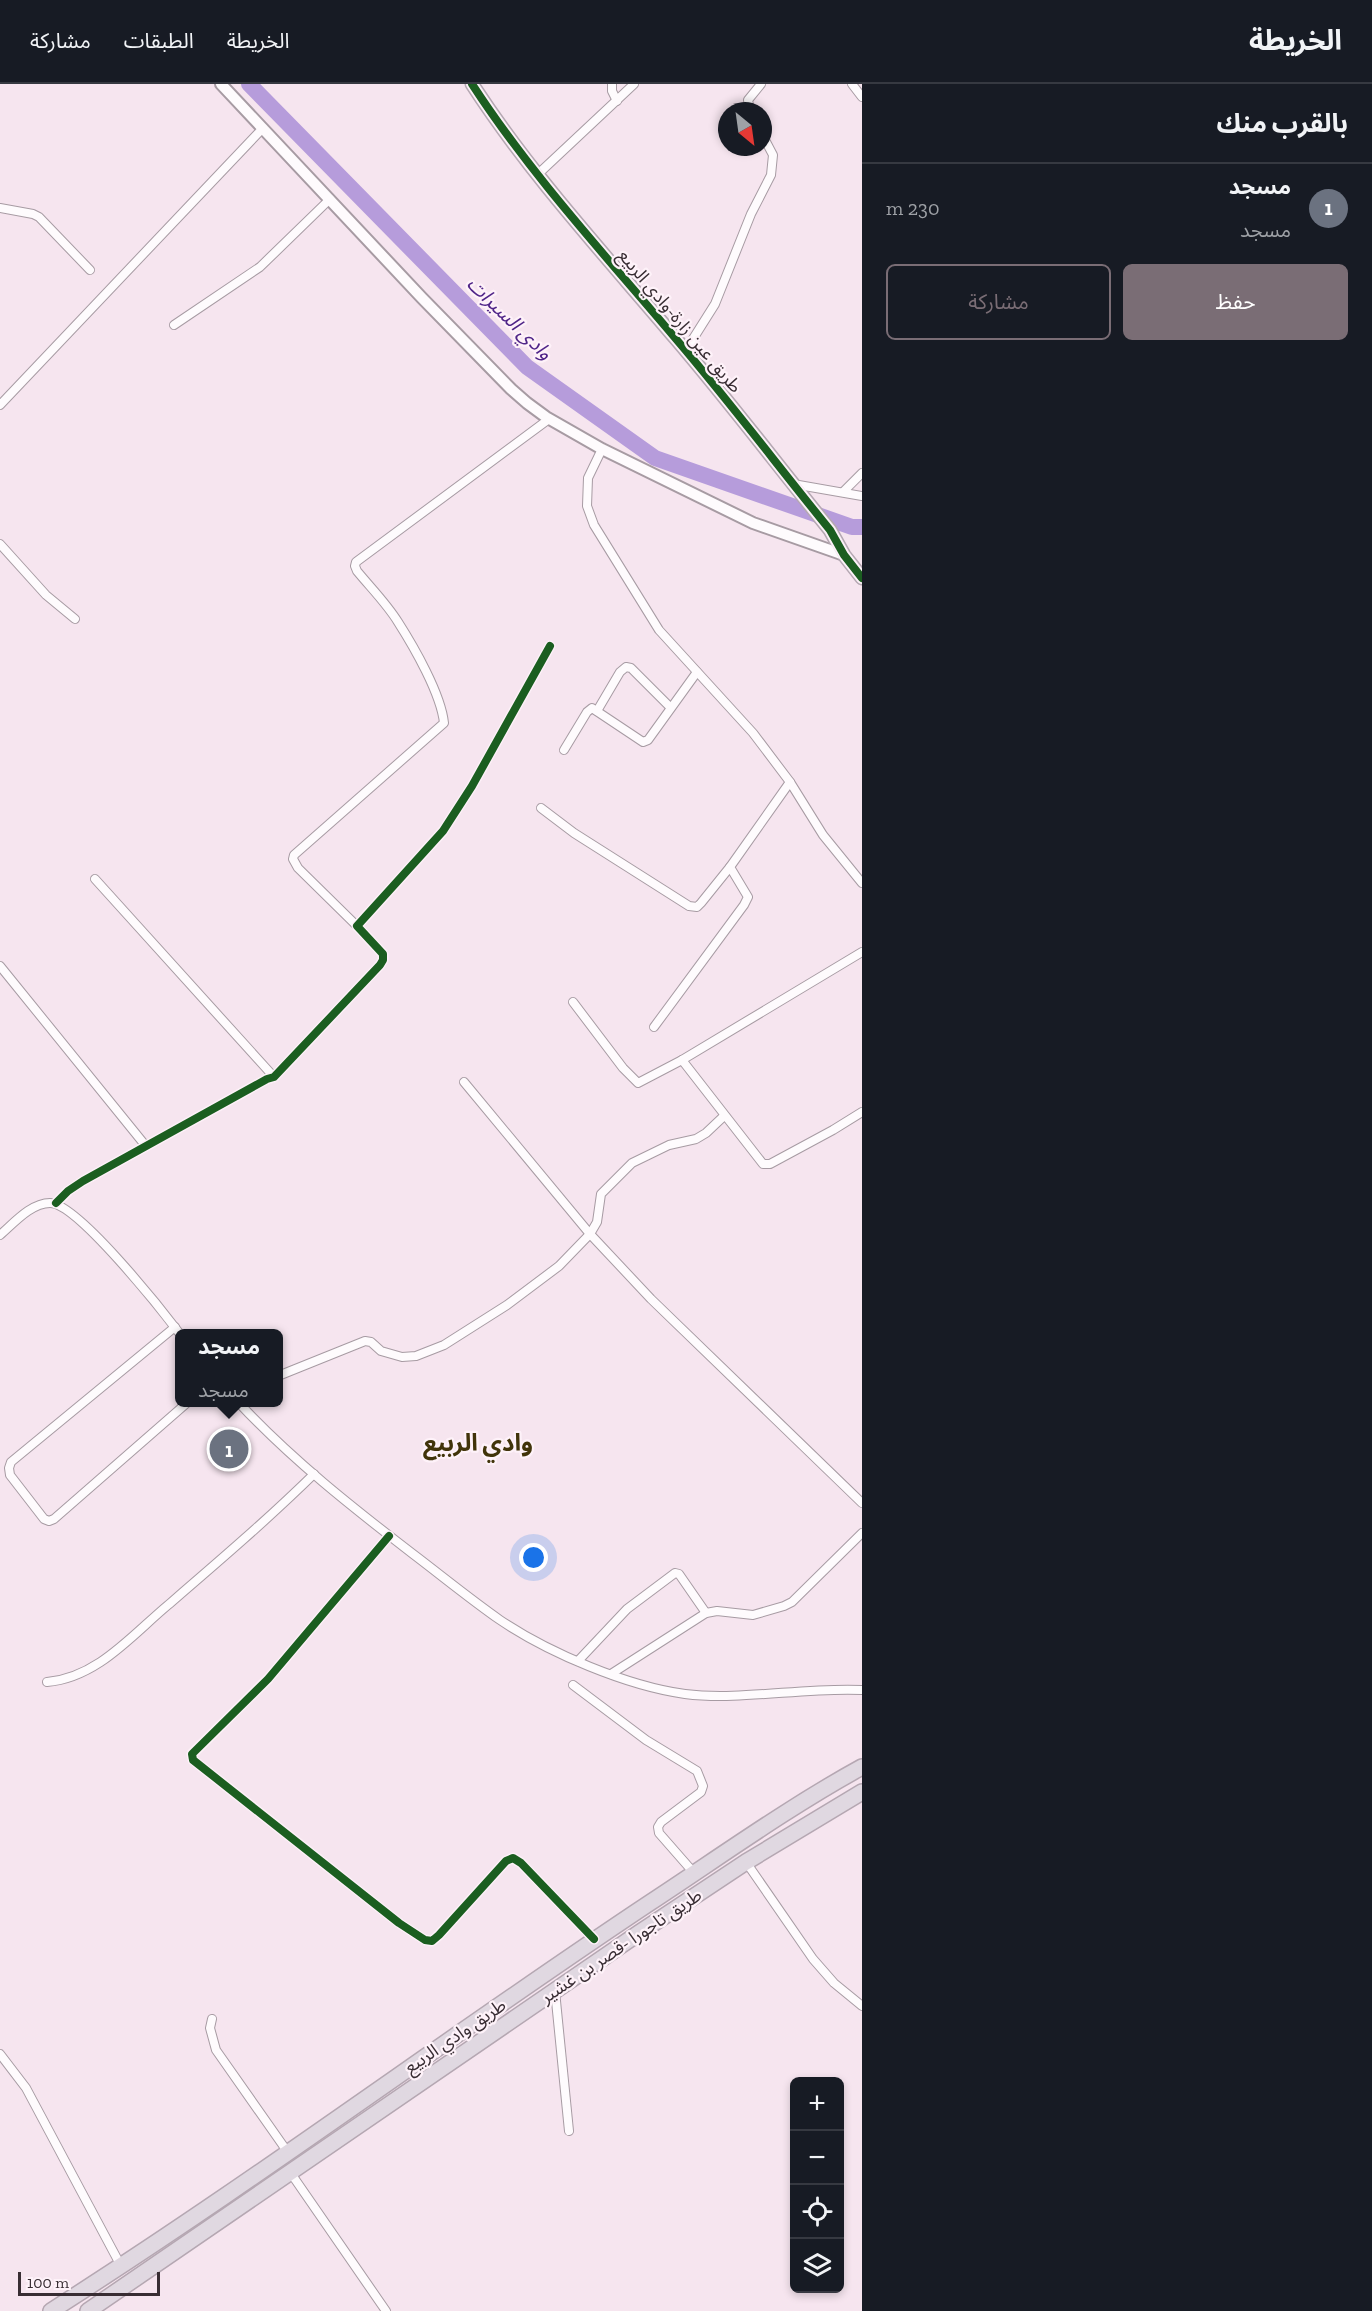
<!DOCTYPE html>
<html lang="ar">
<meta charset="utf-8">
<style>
body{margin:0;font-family:"Zilla Slab","Noto Sans Arabic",serif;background:#20242c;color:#f1f3f6;direction:rtl}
.controls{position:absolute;right:18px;bottom:18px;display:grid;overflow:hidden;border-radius:9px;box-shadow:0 3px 9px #0003}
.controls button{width:54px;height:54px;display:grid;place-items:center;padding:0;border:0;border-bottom:2px solid #363941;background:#171b24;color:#f1f3f6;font:30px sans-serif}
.compass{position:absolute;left:718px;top:18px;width:54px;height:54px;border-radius:50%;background:#171b24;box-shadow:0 3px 9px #0003;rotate:151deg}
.scale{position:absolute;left:18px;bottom:15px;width:142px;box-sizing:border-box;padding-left:6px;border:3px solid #382d33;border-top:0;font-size:16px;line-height:21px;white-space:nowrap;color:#382d33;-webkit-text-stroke:4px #fef2f9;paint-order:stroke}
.you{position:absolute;left:534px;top:1474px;width:21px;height:21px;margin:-15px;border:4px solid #fff;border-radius:50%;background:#1a73e8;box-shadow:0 0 0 9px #1a73e833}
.badge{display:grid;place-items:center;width:39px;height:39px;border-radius:50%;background:#7a6d75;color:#fff;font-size:20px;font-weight:700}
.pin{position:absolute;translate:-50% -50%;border:3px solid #fff;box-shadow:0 2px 6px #0006}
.popup{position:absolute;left:175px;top:1245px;width:108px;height:78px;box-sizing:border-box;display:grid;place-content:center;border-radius:9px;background:#171b24;filter:drop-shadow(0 2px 4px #0005);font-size:20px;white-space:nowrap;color:#9ea1a6}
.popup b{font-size:22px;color:#f1f3f6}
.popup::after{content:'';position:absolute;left:50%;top:100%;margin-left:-12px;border:12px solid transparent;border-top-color:#171b24}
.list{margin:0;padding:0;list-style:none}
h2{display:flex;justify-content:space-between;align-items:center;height:78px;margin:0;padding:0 24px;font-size:26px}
h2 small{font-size:20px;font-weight:400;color:#9ea1a6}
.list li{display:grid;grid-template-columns:39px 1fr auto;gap:18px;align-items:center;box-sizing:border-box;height:84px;padding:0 24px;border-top:2px solid #363941}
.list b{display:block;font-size:22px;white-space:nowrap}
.list p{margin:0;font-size:20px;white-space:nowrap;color:#9ea1a6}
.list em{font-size:20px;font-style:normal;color:#9ea1a6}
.actions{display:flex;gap:12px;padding:18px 24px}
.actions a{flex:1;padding:14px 0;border:2px solid #7a6d75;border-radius:9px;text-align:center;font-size:21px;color:#7a6d75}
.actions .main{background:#7a6d75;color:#fff}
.icon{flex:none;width:33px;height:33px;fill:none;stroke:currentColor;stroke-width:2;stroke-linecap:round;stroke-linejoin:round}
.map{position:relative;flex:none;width:862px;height:2227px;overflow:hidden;direction:ltr}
header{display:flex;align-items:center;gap:36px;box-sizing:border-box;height:84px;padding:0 30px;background:#171b24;border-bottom:2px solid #363941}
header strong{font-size:28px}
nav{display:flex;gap:33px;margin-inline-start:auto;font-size:21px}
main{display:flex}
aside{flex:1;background:#171b24}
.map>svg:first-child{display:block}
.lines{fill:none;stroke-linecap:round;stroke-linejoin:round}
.river{stroke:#b69cdb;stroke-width:16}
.street-casing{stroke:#a79ba3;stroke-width:10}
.secondary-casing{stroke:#a79ba3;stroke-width:14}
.primary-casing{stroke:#b5a7b2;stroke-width:15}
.highway-casing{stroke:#b5a7b2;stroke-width:18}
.street{stroke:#fefbfd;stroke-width:8}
.secondary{stroke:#fefbfd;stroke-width:10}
.primary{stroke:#ece6ec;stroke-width:12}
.highway{stroke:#e0d8e1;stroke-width:15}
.cycleway-casing{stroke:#fef2f9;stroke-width:11}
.cycleway{stroke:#1b5e20;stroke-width:8}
.labels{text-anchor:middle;stroke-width:4.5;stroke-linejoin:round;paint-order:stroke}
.street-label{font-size:18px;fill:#382d33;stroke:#fef2f9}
.water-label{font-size:20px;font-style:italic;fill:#502588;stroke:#fef2f9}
.district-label{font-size:24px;font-weight:bold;fill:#41340a;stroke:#fef2f9}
</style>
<header>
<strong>الخريطة</strong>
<nav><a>الخريطة</a><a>الطبقات</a><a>مشاركة</a></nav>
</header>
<main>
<aside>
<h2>بالقرب منك<small></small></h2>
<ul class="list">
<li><span class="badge" style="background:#6b7280">1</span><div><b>مسجد</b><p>مسجد</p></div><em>230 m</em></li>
</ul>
<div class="actions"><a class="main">حفظ</a><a>مشاركة</a></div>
</aside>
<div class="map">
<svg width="862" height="2227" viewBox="0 0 862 2227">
<rect width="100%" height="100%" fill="#f6e5ef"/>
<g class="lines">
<path class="river" d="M 249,0 L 527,283 L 655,374 L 852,443 L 862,443"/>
<g class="street-casing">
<g id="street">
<path d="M 612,0 L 612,7 L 617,17"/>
<path d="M 852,0 L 862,13"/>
<path d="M 750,27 L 748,16 L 761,0"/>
<path d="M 537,91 L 634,0"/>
<path d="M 0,124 L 33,130 L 39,133 L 90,186"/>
<path d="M 174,241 L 260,183 L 330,115"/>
<path d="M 686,266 L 715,220 L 751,130 L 771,91 L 773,71 L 763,52"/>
<path d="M 0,321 L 263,44"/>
<path d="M 602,365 L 588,394 L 587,422 L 594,441 L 659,546 L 753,649 L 790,698 L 823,751 L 862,799"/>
<path d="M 793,400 L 862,412"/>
<path d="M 843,408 L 862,389"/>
<path d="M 0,460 L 46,511 L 75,535"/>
<path d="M 597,627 L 620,588 L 626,583 L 631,584 L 670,623"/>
<path d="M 564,666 L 587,628 L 592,624 L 643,658 L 648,656 L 697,588"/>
<path d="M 541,724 L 574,749 L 689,822 L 697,823 L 701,819 L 730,783"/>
<path d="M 95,795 L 274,993"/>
<path d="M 357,842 L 298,784 L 293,775 L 294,771 L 444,639 C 441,610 414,563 398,538 C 387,520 371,504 357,487 L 355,482 L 356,478 L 549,335"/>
<path d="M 0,882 L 145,1061"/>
<path d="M 573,918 L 623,984 L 638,999 L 682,976 L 862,868"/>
<path d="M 654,943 L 744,821 L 748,813 L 730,783 L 790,698"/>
<path d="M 682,976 L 763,1080 L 770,1080 L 833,1046 L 862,1028"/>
<path d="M 464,998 L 590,1150 L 651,1215 L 862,1419"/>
<path d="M 56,1119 L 68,1107 L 83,1097 L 267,995 L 274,993 L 380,881 L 383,876 L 383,870 L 357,842 L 443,747 L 472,702 L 550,562"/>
<path d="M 0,1151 C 14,1139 31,1119 50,1119 C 77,1119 161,1225 180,1250"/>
<path d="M 175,1243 L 11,1378 L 9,1384 L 10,1391 L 44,1435 L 49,1437 L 54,1435 L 188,1318"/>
<path d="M 278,1292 L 365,1257 L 371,1258 L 381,1267 L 402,1273 L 416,1272 L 444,1261 L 507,1221 L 559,1182 L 590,1150 L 597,1138 L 601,1110 L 632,1079 L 669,1061 L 696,1055 L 706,1049 L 724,1032"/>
<path d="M 238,1318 C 291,1375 352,1423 413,1470 C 442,1492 470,1515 500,1536 C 549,1569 627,1602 685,1610 C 741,1617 804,1603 862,1606"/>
<path d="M 389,1452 L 268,1595 L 192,1670 L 193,1676 L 399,1839 L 425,1856 L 432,1857 L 439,1851 L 506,1777 L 513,1774 L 521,1779 L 594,1855"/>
<path d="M 578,1577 L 627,1525 L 675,1489 L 679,1490 L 706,1529"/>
<path d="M 611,1590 L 706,1529 L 717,1527 L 753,1531 L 784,1522 L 792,1518 L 862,1449"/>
<path d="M 47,1598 C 97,1594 132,1551 168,1521 C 218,1478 267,1436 314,1390"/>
<path d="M 573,1601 L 646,1656 L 697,1687 L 703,1702 L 701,1708 L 661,1738 L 658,1743 L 659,1749 L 694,1789"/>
<path d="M 746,1778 L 813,1875 L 834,1899 L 862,1922"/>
<path d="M 555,1907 L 569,2047"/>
<path d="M 212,1935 L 210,1944 L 216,1966 L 289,2070"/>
<path d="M 0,1970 L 26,2004 L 121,2182"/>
<path d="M 290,2088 L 386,2227"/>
</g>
</g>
<g class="secondary-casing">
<path id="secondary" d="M 221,0 L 422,214 L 511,305 L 527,319 L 546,333 L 602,365 L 753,439 L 844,471"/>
</g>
<g class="primary-casing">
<path id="primary" d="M 472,0 C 531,91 606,172 676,255 C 729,317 778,382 830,446 L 844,471 L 862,494"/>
</g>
<g class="highway-casing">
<g id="highway">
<path d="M 51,2227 C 256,2097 449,1952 651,1818 C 721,1772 789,1723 862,1683"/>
<path d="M 88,2227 L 639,1849 L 746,1778 L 862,1708"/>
</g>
</g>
<use href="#street" class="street"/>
<use href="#secondary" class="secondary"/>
<use href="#primary" class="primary"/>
<use href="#highway" class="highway"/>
<g class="cycleway-casing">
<g id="cycleway">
<path d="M 472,0 C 531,91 606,172 676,255 C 729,317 778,382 830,446 L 844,471 L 862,494"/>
<path d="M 56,1119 L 68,1107 L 83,1097 L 267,995 L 274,993 L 380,881 L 383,876 L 383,870 L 357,842 L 443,747 L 472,702 L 550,562"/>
<path d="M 389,1452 L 268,1595 L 192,1670 L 193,1676 L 399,1839 L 425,1856 L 432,1857 L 439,1851 L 506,1777 L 513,1774 L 521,1779 L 594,1855"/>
</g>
</g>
<use href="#cycleway" class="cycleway"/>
</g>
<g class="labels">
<g class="street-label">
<text transform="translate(680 237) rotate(50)" y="6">طريق عين زارة-وادي الربيع</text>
<text transform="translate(621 1862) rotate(-34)" y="6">طريق تاجورا -قصر بن غشير</text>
<text transform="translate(455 1952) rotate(-34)" y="6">طريق وادي الربيع</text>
</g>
<g class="water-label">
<text transform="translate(510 234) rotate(44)" y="7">وادي السيرات</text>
</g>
<g class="district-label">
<text x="478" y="1367">وادي الربيع</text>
</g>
</g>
</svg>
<div class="controls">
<button>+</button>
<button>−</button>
<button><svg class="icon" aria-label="locate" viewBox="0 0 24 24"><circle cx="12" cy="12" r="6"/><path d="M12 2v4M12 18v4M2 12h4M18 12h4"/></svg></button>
<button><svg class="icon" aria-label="layers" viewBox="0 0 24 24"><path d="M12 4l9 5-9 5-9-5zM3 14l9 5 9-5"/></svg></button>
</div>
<svg class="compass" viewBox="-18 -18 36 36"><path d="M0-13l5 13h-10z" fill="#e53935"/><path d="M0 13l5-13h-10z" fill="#9ea1a6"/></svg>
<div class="scale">100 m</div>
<div class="you"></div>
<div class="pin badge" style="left:229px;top:1365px;background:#6b7280">1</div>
<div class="popup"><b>مسجد</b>مسجد</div>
</div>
</main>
